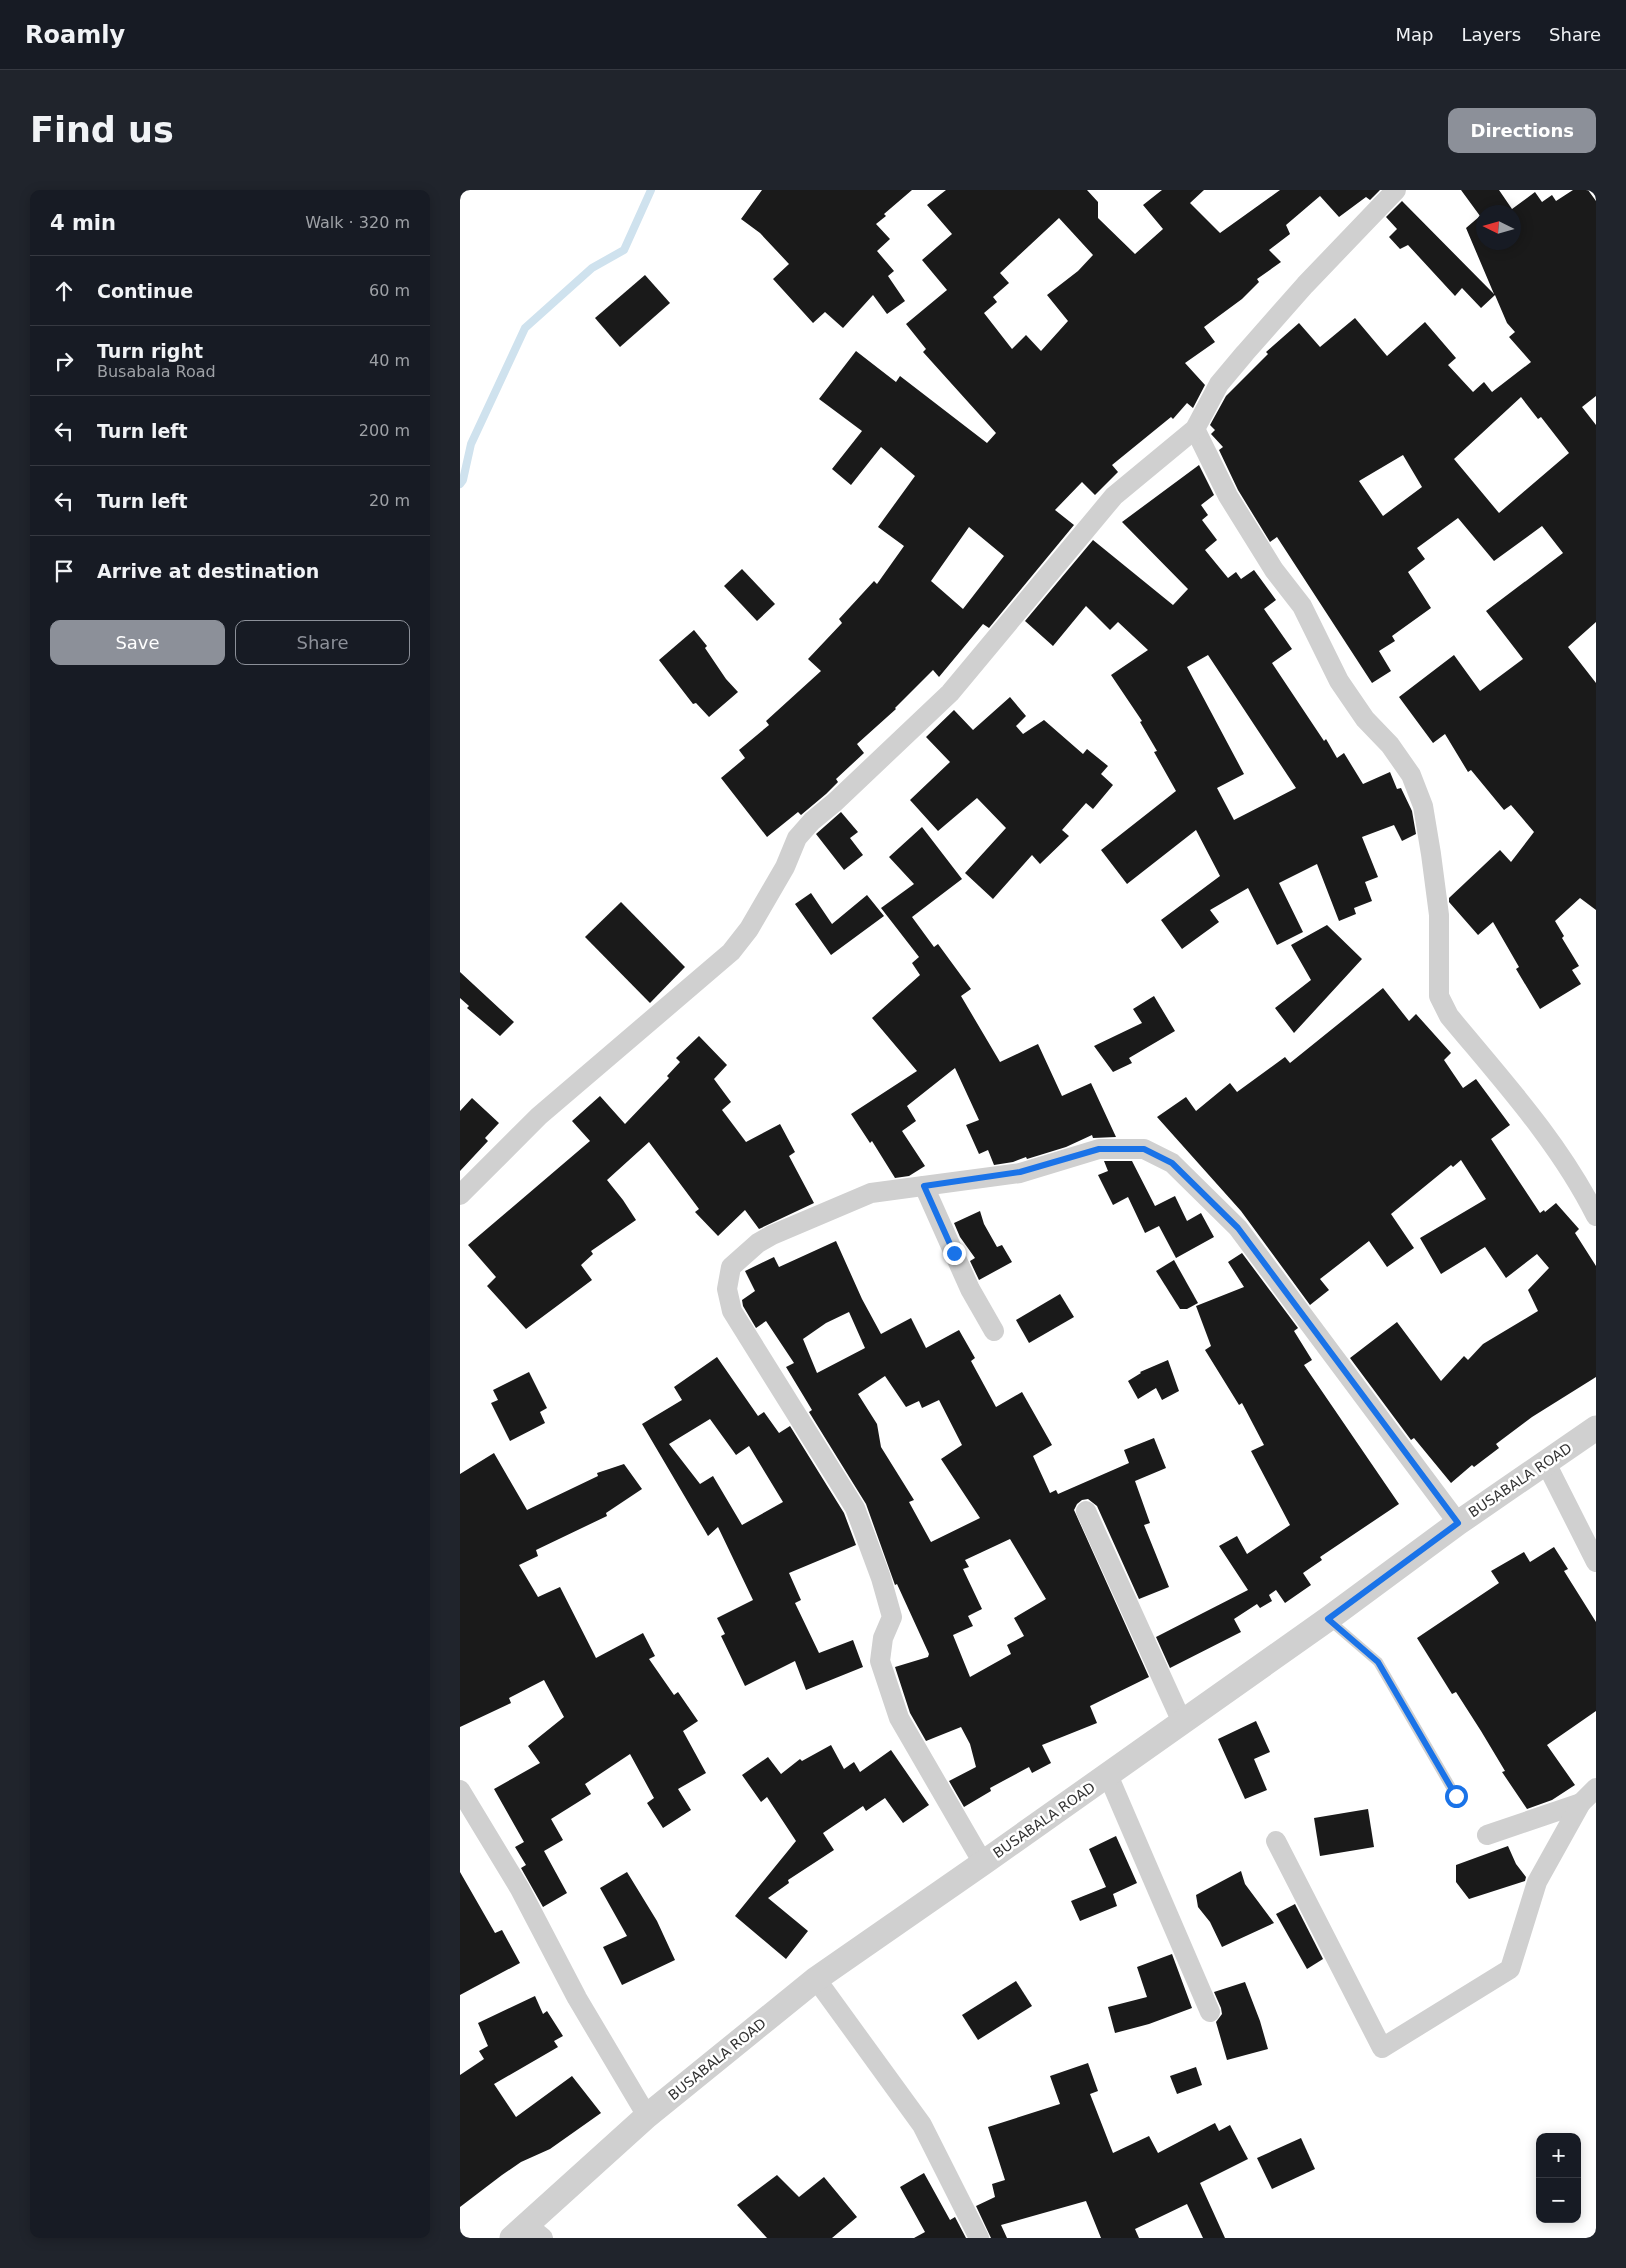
<!DOCTYPE html>
<meta charset="utf-8">
<style>
body{margin:0;font-family:"DejaVu Sans",sans-serif;background:#20242c;color:#f1f3f6}
.controls{position:absolute;right:15px;bottom:15px;display:grid;overflow:hidden;border-radius:10px;box-shadow:0 2px 12px #0003}
.controls button{width:45px;height:45px;display:grid;place-items:center;padding:0;border:0;border-bottom:1px solid #363941;background:#171b24;color:#f1f3f6;font:25px sans-serif}
.compass{position:absolute;left:1016px;top:15px;width:45px;height:45px;border-radius:50%;background:#171b24;box-shadow:0 2px 12px #0003;rotate:275deg}
.stop{position:absolute;width:15px;height:15px;margin:-11px;border:4px solid #1a73e8;border-radius:50%;background:#fff}
.stop.end{background:#1a73e8;border-color:#fff;box-shadow:0 1px 5px #0008}
.list{margin:0;padding:0;list-style:none}
h2{display:flex;justify-content:space-between;align-items:center;height:65px;margin:0;padding:0 20px;font-size:21px}
h2 small{font-size:16px;font-weight:400;color:#9ea1a6}
.list li{display:grid;grid-template-columns:32px 1fr auto;gap:15px;align-items:center;box-sizing:border-box;height:70px;padding:0 20px;border-top:1px solid #363941}
.list b{display:block;font-size:19px;white-space:nowrap}
.list p{margin:0;font-size:16px;white-space:nowrap;color:#9ea1a6}
.list em{font-size:16px;font-style:normal;color:#9ea1a6}
.actions{display:flex;gap:10px;padding:15px 20px}
.actions a{flex:1;padding:11px 0;border:1px solid #8c9099;border-radius:10px;text-align:center;font-size:18px;color:#8c9099}
.actions .main{background:#8c9099;color:#fff}
.icon{flex:none;width:28px;height:28px;fill:none;stroke:currentColor;stroke-width:2;stroke-linecap:round;stroke-linejoin:round}
.map{position:relative;flex:none;width:1136px;height:2048px;overflow:hidden;border-radius:10px}
header{display:flex;align-items:center;gap:30px;box-sizing:border-box;height:70px;padding:0 25px;background:#171b24;border-bottom:1px solid #363941}
header strong{font-size:24px}
nav{display:flex;gap:28px;margin-inline-start:auto;font-size:18px}
.intro{display:flex;align-items:center;justify-content:space-between;box-sizing:border-box;height:120px;padding:0 30px}
h1{margin:0;font-size:35px}
.button{padding:12px 22px;border-radius:10px;background:#8c9099;color:#fff;font-size:18px;font-weight:700}
main{display:flex;gap:30px;padding:0 30px}
aside{flex:1;background:#171b24;border-radius:10px;box-shadow:0 2px 12px #0003}
.map>svg:first-child{display:block}
.lines{fill:none;stroke-linecap:round;stroke-linejoin:round}
.stream{stroke:#cfe2ee;stroke-width:8}
.building{fill:#1a1a1a;fill-rule:evenodd}
.service{stroke:#d0d0d0;stroke-width:10}
.minor{stroke:#d0d0d0;stroke-width:20}
.tertiary{stroke:#d0d0d0;stroke-width:25}
.route{stroke:#1a73e8;stroke-width:6}
.labels{text-anchor:middle;stroke-width:5;stroke-linejoin:round;paint-order:stroke}
.street-label{font-size:14px;fill:#333;stroke:#fff}
</style>
<header>
<strong>Roamly</strong>
<nav><a>Map</a><a>Layers</a><a>Share</a></nav>
</header>
<div class="intro"><h1>Find us</h1><a class="button">Directions</a></div>
<main>
<aside>
<h2>4 min<small>Walk · 320 m</small></h2>
<ul class="list">
<li><svg class="icon" aria-label="ahead" viewBox="0 0 24 24"><path d="M12 20V5M6 11l6-6 6 6"/></svg><div><b>Continue</b></div><em>60 m</em></li>
<li><svg class="icon" aria-label="right" viewBox="0 0 24 24"><path d="M7 20v-9h11M14 6l5 5-5 5"/></svg><div><b>Turn right</b><p>Busabala Road</p></div><em>40 m</em></li>
<li><svg class="icon" aria-label="left" viewBox="0 0 24 24"><path d="M17 20v-9H6M10 6l-5 5 5 5"/></svg><div><b>Turn left</b></div><em>200 m</em></li>
<li><svg class="icon" aria-label="left" viewBox="0 0 24 24"><path d="M17 20v-9H6M10 6l-5 5 5 5"/></svg><div><b>Turn left</b></div><em>20 m</em></li>
<li><svg class="icon" aria-label="arrive" viewBox="0 0 24 24"><path d="M6 21V4h12l-3 4 3 4H6"/></svg><div><b>Arrive at destination</b></div></li>
</ul>
<div class="actions"><a class="main">Save</a><a>Share</a></div>
</aside>
<div class="map">
<svg width="1136" height="2048" viewBox="0 0 1136 2048">
<rect width="100%" height="100%" fill="#fff"/>
<g class="lines">
<path class="stream" d="M 0,294 L 3,290 L 11,254 L 65,138 L 132,78 L 164,60 L 191,0"/>
</g>
<g class="building">
<path d="M 302,0 L 452,0 L 424,24 L 426,26 L 416,34 L 430,49 L 417,61 L 434,81 L 428,86 L 445,111 L 427,124 L 413,105 L 383,138 L 365,122 L 353,133 L 313,89 L 329,74 L 300,43 L 281,29 Z"/>
<path d="M 486,0 L 627,0 L 638,12 L 638,28 L 675,64 L 703,39 L 683,15 L 702,0 L 744,0 L 730,13 L 760,43 L 820,0 L 920,0 L 910,10 L 906,7 L 879,27 L 860,6 L 826,35 L 830,44 L 809,60 L 821,72 L 797,89 L 799,92 L 782,109 L 744,137 L 755,152 L 725,173 L 745,195 L 733,218 L 727,213 L 713,229 L 711,227 L 652,275 L 658,282 L 635,305 L 622,292 L 595,320 L 614,335 L 529,438 L 523,434 L 479,487 L 473,480 L 435,518 L 436,519 L 397,554 L 404,563 L 376,589 L 378,592 L 366,604 L 341,625 L 338,622 L 307,647 L 261,588 L 285,568 L 279,560 L 309,535 L 306,531 L 361,481 L 348,469 L 382,433 L 379,429 L 414,391 L 417,394 L 444,356 L 418,337 L 455,286 L 421,257 L 391,295 L 372,279 L 402,241 L 359,209 L 396,161 L 436,192 L 440,186 L 527,253 L 536,243 L 463,162 L 466,159 L 446,134 L 487,100 L 462,70 L 492,44 L 467,15 ZM 599,28 L 633,65 L 618,81 L 587,105 L 608,131 L 581,161 L 566,145 L 552,159 L 524,123 L 537,112 L 533,107 L 549,93 L 540,83 ZM 509,337 L 544,366 L 503,419 L 471,391 Z"/>
<path d="M 1001,0 L 1039,0 L 1052,19 L 1075,2 L 1082,12 L 1092,5 L 1096,11 L 1113,0 L 1128,0 L 1136,11 L 1136,206 L 1122,217 L 1136,235 L 1136,432 L 1108,457 L 1136,493 L 1136,720 L 1120,708 L 1095,731 L 1104,746 L 1102,748 L 1119,776 L 1112,780 L 1121,794 L 1080,819 L 1056,779 L 1059,777 L 1033,732 L 1018,745 L 989,712 L 989,708 L 1040,660 L 1051,672 L 1074,642 L 1051,615 L 1044,620 L 1011,580 L 1008,582 L 985,544 L 973,553 L 939,507 L 994,465 L 1020,501 L 1063,469 L 1026,421 L 1103,363 L 1082,336 L 1034,371 L 998,328 L 957,358 L 965,369 L 948,382 L 971,418 L 932,446 L 935,451 L 919,461 L 931,481 L 912,493 L 817,347 L 810,352 L 778,300 L 759,260 L 763,257 L 751,244 L 755,240 L 750,235 L 766,206 L 808,164 L 806,162 L 839,133 L 860,157 L 895,128 L 927,166 L 965,132 L 996,168 L 988,175 L 1013,202 L 1024,192 L 1032,202 L 1071,172 L 1049,147 L 1055,142 L 1047,133 L 1035,105 L 1021,118 L 1002,98 L 995,106 L 948,55 L 940,59 L 929,47 L 937,39 L 926,27 L 942,11 L 1034,104 L 1006,38 L 1020,26 ZM 1024,22 L 1054,22 L 1054,52 L 1024,52 ZM 1061,207 L 1078,229 L 1081,227 L 1109,263 L 1039,323 L 994,269 ZM 943,265 L 962,297 L 923,326 L 899,291 Z"/>
<path d="M 185,85 L 210,113 L 160,157 L 135,128 Z"/>
<path d="M 739,275 L 754,305 L 741,315 L 748,325 L 742,330 L 757,350 L 745,360 L 768,388 L 776,382 L 781,389 L 794,380 L 816,410 L 804,419 L 832,459 L 812,473 L 864,551 L 866,549 L 877,568 L 884,563 L 903,594 L 930,582 L 937,599 L 941,598 L 952,621 L 956,644 L 942,651 L 934,635 L 902,647 L 918,687 L 905,692 L 912,711 L 894,718 L 896,724 L 879,731 L 857,674 L 819,693 L 843,742 L 817,755 L 788,698 L 750,720 L 759,732 L 722,759 L 701,730 L 760,686 L 736,640 L 667,694 L 641,660 L 716,601 L 694,562 L 697,561 L 680,532 L 682,531 L 651,485 L 688,460 L 658,432 L 650,440 L 626,416 L 593,456 L 565,431 L 633,350 L 713,415 L 728,399 L 662,332 ZM 748,465 L 836,598 L 774,630 L 757,598 L 784,584 L 727,477 Z"/>
<path d="M 282,379 L 315,414 L 297,431 L 264,396 Z"/>
<path d="M 234,440 L 247,456 L 245,458 L 266,489 L 278,502 L 249,527 L 236,513 L 233,514 L 199,470 Z"/>
<path d="M 550,507 L 566,526 L 556,536 L 563,544 L 584,530 L 623,564 L 627,559 L 648,576 L 641,584 L 653,595 L 633,619 L 626,613 L 602,640 L 609,646 L 580,674 L 572,665 L 533,709 L 505,683 L 546,638 L 517,608 L 478,641 L 450,610 L 490,572 L 466,547 L 494,520 L 513,540 Z"/>
<path d="M 381,622 L 398,642 L 390,648 L 403,665 L 384,680 L 356,644 Z"/>
<path d="M 462,637 L 502,689 L 452,727 L 474,757 L 478,754 L 511,799 L 501,806 L 540,872 L 578,854 L 602,906 L 631,893 L 656,947 L 633,948 L 632,945 L 606,957 L 567,969 L 566,967 L 553,972 L 534,975 L 528,960 L 519,964 L 506,935 L 519,930 L 495,878 L 447,916 L 456,931 L 442,941 L 465,976 L 449,986 L 435,988 L 412,951 L 410,953 L 391,924 L 457,881 L 412,828 L 460,785 L 452,773 L 459,767 L 421,718 L 454,694 L 429,667 Z"/>
<path d="M 351,703 L 372,734 L 407,705 L 424,726 L 371,765 L 335,714 Z"/>
<path d="M 161,712 L 225,777 L 190,813 L 125,747 Z"/>
<path d="M 867,735 L 902,769 L 834,843 L 815,818 L 851,790 L 831,755 Z"/>
<path d="M 0,782 L 54,832 L 40,846 L 7,818 L 9,816 L 0,808 Z"/>
<path d="M 923,798 L 949,831 L 956,824 L 991,863 L 984,870 L 1003,898 L 1016,889 L 1050,935 L 1031,949 L 1080,1023 L 1084,1020 L 1085,1022 L 1096,1013 L 1119,1039 L 1115,1043 L 1136,1076 L 1136,1187 L 1072,1227 L 1036,1254 L 1039,1258 L 1014,1277 L 1012,1275 L 991,1293 L 954,1248 L 951,1250 L 890,1168 L 937,1132 L 981,1191 L 1004,1166 L 1008,1170 L 1023,1154 L 1078,1121 L 1068,1100 L 1089,1078 L 1077,1064 L 1046,1088 L 1025,1057 L 981,1084 L 960,1048 L 1026,1009 L 1001,970 L 993,977 L 991,975 L 931,1024 L 954,1058 L 927,1077 L 909,1051 L 860,1089 L 869,1100 L 850,1115 L 781,1021 L 697,927 L 726,907 L 736,921 L 770,893 L 777,902 L 825,867 L 830,873 Z"/>
<path d="M 694,806 L 715,841 L 669,868 L 672,873 L 653,882 L 634,856 L 682,833 L 673,819 Z"/>
<path d="M 239,846 L 267,875 L 254,889 L 271,912 L 262,920 L 286,952 L 320,934 L 335,962 L 329,966 L 354,1013 L 299,1039 L 285,1020 L 258,1046 L 235,1022 L 239,1019 L 189,952 L 147,990 L 163,1010 L 176,1030 L 131,1061 L 133,1064 L 121,1075 L 132,1090 L 66,1139 L 27,1096 L 36,1087 L 8,1055 L 130,951 L 112,931 L 140,906 L 165,934 L 209,888 L 207,886 L 220,872 L 216,868 Z"/>
<path d="M 12,908 L 39,933 L 25,948 L 28,951 L 0,981 L 0,921 Z"/>
<path d="M 644,971 L 672,971 L 695,1016 L 715,1006 L 727,1031 L 741,1023 L 754,1047 L 716,1068 L 699,1036 L 685,1043 L 668,1007 L 653,1015 L 638,985 L 648,981 Z"/>
<path d="M 520,1021 L 524,1034 L 537,1057 L 542,1055 L 552,1072 L 519,1090 L 510,1071 L 515,1068 L 500,1047 L 494,1033 Z"/>
<path d="M 376,1051 L 402,1109 L 421,1144 L 451,1128 L 466,1158 L 499,1140 L 515,1168 L 511,1171 L 536,1217 L 562,1202 L 592,1255 L 573,1266 L 590,1303 L 596,1300 L 598,1304 L 669,1273 L 664,1260 L 694,1248 L 706,1278 L 675,1291 L 690,1333 L 684,1335 L 709,1397 L 679,1409 L 637,1316 L 628,1309 L 622,1310 L 617,1314 L 614,1320 L 689,1487 L 630,1516 L 637,1533 L 582,1555 L 591,1573 L 572,1583 L 569,1577 L 530,1598 L 531,1601 L 504,1617 L 489,1591 L 516,1577 L 510,1554 L 501,1537 L 466,1551 L 450,1523 L 435,1477 L 468,1467 L 469,1464 L 437,1394 L 435,1395 L 406,1314 L 349,1222 L 352,1220 L 326,1177 L 334,1173 L 306,1131 L 296,1138 L 283,1116 L 282,1110 L 295,1101 L 285,1081 L 314,1067 L 319,1077 ZM 389,1122 L 405,1158 L 357,1183 L 343,1149 L 366,1133 ZM 425,1186 L 446,1217 L 459,1211 L 462,1218 L 479,1210 L 502,1255 L 481,1269 L 520,1328 L 471,1352 L 449,1312 L 454,1310 L 421,1257 L 417,1234 L 398,1204 ZM 550,1349 L 586,1409 L 554,1428 L 564,1446 L 547,1455 L 551,1464 L 510,1487 L 493,1445 L 513,1436 L 508,1426 L 522,1419 L 503,1379 L 509,1377 L 505,1370 Z"/>
<path d="M 782,1063 L 838,1138 L 834,1141 L 852,1170 L 844,1175 L 939,1314 L 860,1367 L 862,1370 L 843,1383 L 851,1395 L 825,1413 L 816,1400 L 809,1405 L 812,1411 L 800,1418 L 797,1414 L 774,1429 L 781,1442 L 710,1478 L 696,1447 L 788,1400 L 759,1356 L 777,1346 L 787,1364 L 830,1335 L 791,1261 L 804,1255 L 782,1213 L 779,1215 L 745,1160 L 751,1156 L 736,1116 L 784,1097 L 768,1072 Z"/>
<path d="M 714,1070 L 738,1113 L 727,1119 L 720,1119 L 696,1081 Z"/>
<path d="M 600,1104 L 614,1127 L 569,1153 L 556,1130 Z"/>
<path d="M 257,1167 L 298,1226 L 304,1222 L 319,1243 L 330,1236 L 384,1323 L 396,1355 L 329,1383 L 341,1410 L 335,1413 L 359,1463 L 393,1450 L 403,1477 L 346,1500 L 335,1471 L 285,1496 L 261,1446 L 265,1444 L 257,1428 L 293,1410 L 258,1337 L 248,1346 L 182,1234 L 222,1210 L 214,1197 ZM 250,1229 L 276,1265 L 289,1256 L 323,1312 L 282,1335 L 253,1286 L 240,1294 L 209,1254 Z"/>
<path d="M 708,1170 L 719,1201 L 702,1210 L 696,1198 L 678,1209 L 668,1191 L 681,1183 L 680,1182 Z"/>
<path d="M 69,1182 L 87,1218 L 80,1222 L 85,1233 L 50,1251 L 31,1213 L 38,1210 L 33,1200 Z"/>
<path d="M 34,1263 L 67,1320 L 138,1286 L 137,1283 L 164,1274 L 182,1299 L 146,1323 L 147,1326 L 76,1360 L 78,1366 L 59,1375 L 78,1407 L 100,1397 L 136,1468 L 183,1443 L 195,1466 L 189,1469 L 214,1505 L 218,1502 L 238,1531 L 223,1541 L 246,1583 L 218,1599 L 231,1620 L 203,1638 L 187,1613 L 194,1608 L 170,1564 L 125,1594 L 131,1604 L 91,1629 L 103,1650 L 84,1661 L 107,1703 L 83,1717 L 61,1678 L 66,1675 L 55,1657 L 64,1652 L 34,1599 L 80,1573 L 68,1556 L 104,1527 L 84,1490 L 49,1508 L 51,1513 L 0,1537 L 0,1284 Z"/>
<path d="M 1094,1357 L 1108,1379 L 1104,1381 L 1136,1432 L 1136,1521 L 1087,1555 L 1115,1595 L 1092,1610 L 1067,1619 L 1042,1582 L 1045,1581 L 1021,1541 L 996,1502 L 992,1504 L 957,1448 L 1039,1393 L 1031,1381 L 1064,1362 L 1070,1372 Z"/>
<path d="M 796,1531 L 810,1562 L 794,1569 L 807,1600 L 785,1609 L 758,1549 Z"/>
<path d="M 371,1555 L 384,1579 L 394,1572 L 400,1582 L 431,1560 L 469,1615 L 443,1633 L 425,1608 L 406,1621 L 403,1616 L 363,1643 L 374,1660 L 328,1690 L 329,1693 L 308,1708 L 348,1741 L 326,1769 L 275,1726 L 336,1651 L 307,1607 L 301,1612 L 282,1585 L 308,1567 L 321,1584 L 340,1569 L 342,1571 Z"/>
<path d="M 908,1619 L 914,1657 L 860,1666 L 854,1628 Z"/>
<path d="M 656,1646 L 677,1693 L 653,1704 L 657,1716 L 620,1731 L 611,1711 L 646,1697 L 629,1659 Z"/>
<path d="M 1048,1656 L 1056,1674 L 1066,1687 L 1065,1691 L 1009,1709 L 996,1692 L 996,1675 Z"/>
<path d="M 781,1681 L 785,1694 L 814,1733 L 762,1757 L 750,1732 L 738,1717 L 736,1705 Z"/>
<path d="M 0,1682 L 35,1743 L 42,1740 L 60,1773 L 0,1805 Z"/>
<path d="M 167,1682 L 197,1731 L 215,1770 L 162,1795 L 143,1757 L 167,1746 L 140,1698 Z"/>
<path d="M 835,1714 L 863,1769 L 847,1779 L 816,1724 Z"/>
<path d="M 712,1764 L 732,1818 L 689,1834 L 655,1843 L 648,1817 L 687,1807 L 677,1777 Z"/>
<path d="M 556,1791 L 572,1816 L 518,1850 L 502,1825 Z"/>
<path d="M 785,1792 L 800,1831 L 808,1859 L 767,1870 L 756,1832 L 762,1824 L 761,1818 L 754,1802 Z"/>
<path d="M 75,1806 L 83,1824 L 87,1821 L 103,1846 L 94,1851 L 98,1857 L 34,1894 L 56,1927 L 112,1886 L 141,1923 L 90,1959 L 61,1972 L 42,1985 L 0,2017 L 0,1885 L 24,1869 L 19,1861 L 28,1856 L 18,1833 Z"/>
<path d="M 628,1873 L 638,1901 L 630,1904 L 653,1963 L 689,1946 L 698,1963 L 755,1933 L 759,1941 L 770,1935 L 788,1969 L 740,1993 L 765,2048 L 743,2048 L 727,2014 L 675,2039 L 679,2048 L 641,2048 L 626,2011 L 541,2035 L 547,2048 L 531,2048 L 516,2016 L 535,2007 L 532,1994 L 545,1990 L 528,1937 L 600,1914 L 590,1886 Z"/>
<path d="M 736,1877 L 742,1895 L 717,1904 L 710,1886 Z"/>
<path d="M 841,1948 L 855,1979 L 812,1999 L 797,1968 Z"/>
<path d="M 464,1983 L 490,2030 L 495,2027 L 506,2048 L 454,2048 L 465,2042 L 440,1997 Z"/>
<path d="M 317,1985 L 339,2007 L 364,1987 L 397,2027 L 372,2048 L 307,2048 L 277,2015 Z"/>
</g>
<g class="lines">
<path class="service" d="M 868,1429 L 918,1472 L 996,1606"/>
<g class="minor">
<path d="M 735,239 L 768,306 L 814,380 L 842,416 L 879,491 L 905,529 L 930,555 L 951,585 L 963,616 L 971,664 L 979,725 L 979,806 L 989,826 C 1042,890 1099,952 1136,1026"/>
<path d="M 464,996 L 510,1099 L 534,1141"/>
<path d="M 0,1005 L 79,926 L 271,762 L 289,739 L 325,677 L 337,648 L 352,631 L 375,612 L 490,503 L 654,306 L 735,239 L 759,194 L 785,163 L 845,95 L 936,0"/>
<path d="M 1086,1273 L 1136,1372"/>
<path d="M 626,1321 L 722,1532"/>
<path d="M 648,1585 L 750,1822"/>
<path d="M 0,1600 L 60,1699 L 117,1808 L 187,1926"/>
<path d="M 1027,1645 L 1121,1613"/>
<path d="M 816,1651 L 922,1858 L 1050,1779 L 1077,1692 L 1121,1613 L 1136,1598"/>
<path d="M 523,1673 L 439,1528 L 420,1471 L 423,1448 L 432,1427 L 421,1388 L 395,1318 L 272,1121 L 267,1099 L 271,1077 L 298,1053 L 312,1045 L 411,1003 L 560,983 L 639,959 L 684,959 L 712,973 L 778,1038 L 998,1333"/>
<path d="M 356,1789 L 462,1935 L 519,2048"/>
<path d="M 67,2035 L 83,2048"/>
</g>
<path class="tertiary" d="M 52,2048 L 187,1926 L 356,1789 L 523,1673 L 868,1429 L 998,1333 L 1136,1238"/>
</g>
<g class="lines">
<path class="route" d="M 494,1063 L 464,996 L 560,982 L 639,959 L 684,959 L 712,973 L 778,1038 L 998,1333 L 868,1429 L 918,1472 L 996,1606"/>
</g>
<g class="labels">
<g class="street-label">
<text transform="translate(1060 1290) rotate(-34)" y="5">BUSABALA ROAD</text>
<text transform="translate(584 1630) rotate(-35)" y="5">BUSABALA ROAD</text>
<text transform="translate(257 1869) rotate(-39)" y="5">BUSABALA ROAD</text>
</g>
</g>
</svg>
<div class="controls">
<button>+</button>
<button>−</button>
</div>
<svg class="compass" viewBox="-18 -18 36 36"><path d="M0-13l5 13h-10z" fill="#e53935"/><path d="M0 13l5-13h-10z" fill="#9ea1a6"/></svg>
<div class="stop" style="left:996px;top:1606px"></div>
<div class="stop end" style="left:494px;top:1063px"></div>
</div>
</main>
